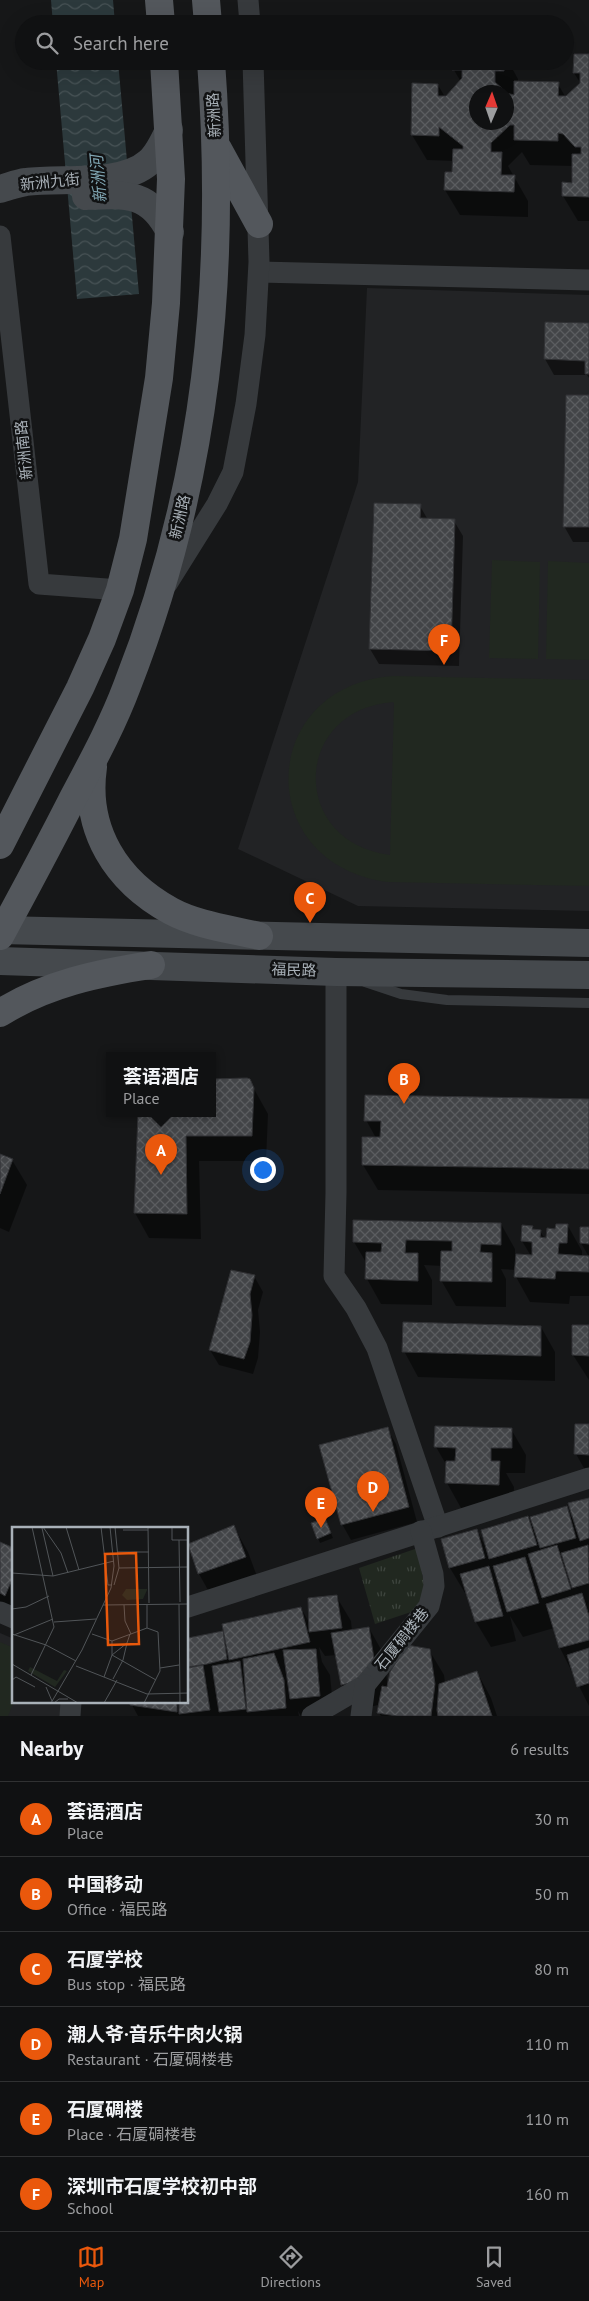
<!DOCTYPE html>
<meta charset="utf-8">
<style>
body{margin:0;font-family:"PT Sans","Noto Sans SC",sans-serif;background:#1e1f20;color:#f1f3f6}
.compass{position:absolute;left:469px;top:85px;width:45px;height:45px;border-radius:50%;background:#101112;box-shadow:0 5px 20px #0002;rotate:2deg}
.you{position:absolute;left:262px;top:1169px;width:18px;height:18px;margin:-12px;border:4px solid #fff;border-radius:50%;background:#1a73e8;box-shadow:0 0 0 8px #1a73e833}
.badge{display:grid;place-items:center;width:32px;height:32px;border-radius:50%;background:#ea580c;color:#fff;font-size:16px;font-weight:700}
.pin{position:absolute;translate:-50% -41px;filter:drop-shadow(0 1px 2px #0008)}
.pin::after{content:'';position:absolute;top:26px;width:18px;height:15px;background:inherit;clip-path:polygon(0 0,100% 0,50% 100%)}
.popup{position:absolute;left:106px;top:1052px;width:110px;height:65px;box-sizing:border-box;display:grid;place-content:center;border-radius:0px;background:#101112;filter:drop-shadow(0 1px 4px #0005);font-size:16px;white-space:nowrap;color:#9c9d9f}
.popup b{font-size:19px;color:#f1f3f6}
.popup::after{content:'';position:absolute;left:50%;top:100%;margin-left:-10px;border:10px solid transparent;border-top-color:#101112}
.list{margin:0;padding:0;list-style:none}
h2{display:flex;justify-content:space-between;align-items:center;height:65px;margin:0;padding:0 20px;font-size:21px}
h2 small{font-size:16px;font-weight:400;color:#9c9d9f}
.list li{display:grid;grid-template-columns:32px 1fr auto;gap:15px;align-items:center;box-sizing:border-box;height:75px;padding:0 20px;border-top:1px solid #303132}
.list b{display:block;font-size:19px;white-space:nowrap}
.list p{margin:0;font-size:16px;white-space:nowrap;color:#9c9d9f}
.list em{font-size:16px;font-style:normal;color:#9c9d9f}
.icon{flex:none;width:28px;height:28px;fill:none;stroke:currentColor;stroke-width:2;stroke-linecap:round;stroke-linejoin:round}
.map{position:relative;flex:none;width:589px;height:1716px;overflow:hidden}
.search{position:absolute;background:#101112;box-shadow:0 5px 20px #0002;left:15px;right:15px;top:15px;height:55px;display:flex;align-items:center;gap:12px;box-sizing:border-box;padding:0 18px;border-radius:28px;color:#9c9d9f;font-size:19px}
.sheet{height:515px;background:#101112}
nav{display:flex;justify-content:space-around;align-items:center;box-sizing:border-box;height:70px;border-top:1px solid #303132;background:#101112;font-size:14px;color:#9c9d9f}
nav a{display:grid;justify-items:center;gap:2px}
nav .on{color:#ea580c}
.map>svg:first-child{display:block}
.built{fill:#222325}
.park{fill:url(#park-tufts)}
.pitch{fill:#212820;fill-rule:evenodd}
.water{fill:url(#water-waves)}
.shadow{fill:#0007;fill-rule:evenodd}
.building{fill:url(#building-cross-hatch);stroke:#303134}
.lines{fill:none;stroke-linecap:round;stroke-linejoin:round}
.lane{stroke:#373a3d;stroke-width:10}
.street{stroke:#373a3d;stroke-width:21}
.secondary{stroke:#45494d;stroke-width:28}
.primary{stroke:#53575c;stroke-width:28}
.labels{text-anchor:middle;stroke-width:5;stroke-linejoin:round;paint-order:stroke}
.street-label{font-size:15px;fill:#a9b1b8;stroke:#111213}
.water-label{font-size:16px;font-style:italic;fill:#80a6b3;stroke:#111213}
.inset-road{fill:none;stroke:#515558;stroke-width:1}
.view{fill:#e8590c;fill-opacity:0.15;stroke:#e8590c;stroke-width:2.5}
.inset-edge{fill:none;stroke:#a9b1b8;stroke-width:2.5}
</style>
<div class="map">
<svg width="589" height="1716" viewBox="0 0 589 1716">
<defs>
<pattern id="park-tufts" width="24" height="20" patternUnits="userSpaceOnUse" patternTransform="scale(1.25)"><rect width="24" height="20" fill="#212820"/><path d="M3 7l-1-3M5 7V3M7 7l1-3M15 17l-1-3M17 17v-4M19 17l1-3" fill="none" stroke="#3e453e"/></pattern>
<pattern id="water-waves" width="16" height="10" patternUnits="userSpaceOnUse" patternTransform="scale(1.25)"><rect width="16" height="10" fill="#2c393c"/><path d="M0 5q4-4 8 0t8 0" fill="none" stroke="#485356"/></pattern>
<pattern id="building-cross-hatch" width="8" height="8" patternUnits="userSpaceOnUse" patternTransform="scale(1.25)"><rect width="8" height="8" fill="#434548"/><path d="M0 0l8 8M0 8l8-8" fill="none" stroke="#5b5d60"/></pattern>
</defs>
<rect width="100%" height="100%" fill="#161718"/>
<g class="built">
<path d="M 367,288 L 589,295 L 589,911 L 358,906 L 238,849 L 358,482 Z"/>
<path d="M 0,1633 L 14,1639 L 14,1702 L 61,1702 L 61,1716 L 0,1716 Z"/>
</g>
<path class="park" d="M 418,1548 L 425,1592 L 414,1611 L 375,1624 L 359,1568 Z"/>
<g class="pitch">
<path d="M 492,560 L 540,562 L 538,659 L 489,658 Z"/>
<path d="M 548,561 L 589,563 L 589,660 L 546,659 Z"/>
<path d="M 393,676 L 589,680 L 589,886 L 388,882 C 252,864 257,686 393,676 ZM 393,702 L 394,703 L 390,855 C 289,842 292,710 393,702 Z"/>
<path d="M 0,1642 L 14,1648 L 14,1702 L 8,1716 L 0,1716 Z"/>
</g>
<g class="water">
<path d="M 51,0 L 113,0 L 115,24 L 53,24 Z"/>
<path d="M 56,61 L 118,61 L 139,294 L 77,299 Z"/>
</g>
<g class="shadow">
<path d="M 589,56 L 589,221 L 578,221 L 563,196 L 573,184 L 573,166 L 530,165 L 522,152 L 508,166 L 528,201 L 528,217 L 460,215 L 445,190 L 446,173 L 454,174 L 454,161 L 427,160 L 412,135 L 438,85 L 445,97 L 447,97 L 461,82 L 454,70 L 454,61 L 508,61 L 518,79 L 518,83 L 558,84 L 566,98 L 581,84 L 574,73 ZM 476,92 L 506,92 L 506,122 L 476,122 Z"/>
<path d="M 546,323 L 589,324 L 589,378 L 587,375 L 554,375 L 545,359 Z"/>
<path d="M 589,396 L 589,542 L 573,542 L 564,526 Z"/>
<path d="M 420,506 L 428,520 L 454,521 L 463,536 L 459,666 L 379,664 L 370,649 Z"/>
<path d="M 249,1080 L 268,1114 L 266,1161 L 199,1161 L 201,1239 L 149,1238 L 135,1213 L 139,1114 L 212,1114 Z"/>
<path d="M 589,1101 L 589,1194 L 378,1190 L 363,1165 L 376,1138 L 366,1120 Z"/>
<path d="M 0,1155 L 12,1160 L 27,1185 L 9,1232 L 0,1228 Z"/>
<path d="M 501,1224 L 515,1249 L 515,1255 L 531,1256 L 522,1241 L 532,1227 L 534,1231 L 540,1231 L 545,1239 L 547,1239 L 556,1230 L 568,1226 L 582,1251 L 582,1257 L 589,1257 L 589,1296 L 570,1296 L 569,1304 L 530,1302 L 516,1277 L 516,1270 L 501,1269 L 506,1279 L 506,1307 L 456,1306 L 441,1280 L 442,1266 L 424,1265 L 432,1280 L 432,1305 L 381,1304 L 367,1279 L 367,1264 L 354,1242 Z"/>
<path d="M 589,1228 L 589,1257 L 581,1243 Z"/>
<path d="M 254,1276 L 263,1292 L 258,1310 L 260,1332 L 258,1358 L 253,1374 L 219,1365 L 210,1350 Z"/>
<path d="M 541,1327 L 555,1352 L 555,1381 L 418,1377 L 404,1351 Z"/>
<path d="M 589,1327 L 589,1380 L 573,1355 Z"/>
<path d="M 589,1426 L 589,1477 L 576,1454 Z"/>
<path d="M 387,1429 L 396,1444 L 417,1522 L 351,1540 L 342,1524 Z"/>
<path d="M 511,1429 L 526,1455 L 525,1473 L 506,1473 L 514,1487 L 513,1510 L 461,1508 L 447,1483 L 447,1466 L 436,1447 Z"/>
<path d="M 589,1499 L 589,1706 L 560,1648 L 554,1628 L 523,1637 L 510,1616 L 516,1641 L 491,1647 L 476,1622 L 467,1592 L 465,1593 L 450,1568 L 477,1530 L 485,1546 L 528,1517 L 533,1527 L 566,1507 L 573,1520 Z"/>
<path d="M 327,1524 L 333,1538 L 320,1543 L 318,1538 Z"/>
<path d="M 234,1527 L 248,1552 L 259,1582 L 213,1599 L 199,1574 L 188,1545 Z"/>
<path d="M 0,1544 L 14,1549 L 14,1618 L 0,1612 Z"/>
<path d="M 336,1596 L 351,1621 L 352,1631 L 369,1628 L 383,1653 L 388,1687 L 429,1650 L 444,1675 L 445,1683 L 477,1672 L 491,1698 L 497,1716 L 381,1716 L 379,1713 L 381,1701 L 378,1705 L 357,1710 L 342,1685 L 337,1655 L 325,1656 L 319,1647 L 322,1662 L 330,1675 L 334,1716 L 301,1716 L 298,1711 L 299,1716 L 138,1716 L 132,1705 L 131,1702 L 188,1702 L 188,1639 L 225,1632 L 301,1608 L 310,1624 Z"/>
</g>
<g class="building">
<path d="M 574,54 L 589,54 L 589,197 L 562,196 L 562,182 L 572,183 L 572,154 L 581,154 L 581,147 L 575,147 L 563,134 L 558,133 L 558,141 L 514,140 L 514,125 L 510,125 L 491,143 L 491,152 L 502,152 L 501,175 L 515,175 L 514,192 L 444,190 L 445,172 L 452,172 L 453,149 L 463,149 L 463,146 L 439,127 L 439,136 L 411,135 L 412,83 L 438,84 L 438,96 L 446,96 L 462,78 L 462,70 L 452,70 L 453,61 L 504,61 L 504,71 L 495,71 L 495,82 L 506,92 L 476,92 L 476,122 L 506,122 L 506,93 L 514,95 L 514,81 L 559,82 L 558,96 L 566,96 L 580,83 L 580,73 L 573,73 Z"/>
<path d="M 545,322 L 589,323 L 589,374 L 585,374 L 585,361 L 544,359 Z"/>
<path d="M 566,395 L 589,395 L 589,527 L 563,527 Z"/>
<path d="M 374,503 L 421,504 L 420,518 L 455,519 L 451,651 L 369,649 Z"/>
<path d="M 247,1078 L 250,1079 L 254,1088 L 252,1136 L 186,1136 L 187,1214 L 134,1213 L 138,1114 L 212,1114 L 212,1079 Z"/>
<path d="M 365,1095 L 589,1099 L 589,1169 L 362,1165 L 362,1137 L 380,1137 L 381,1121 L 364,1121 Z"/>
<path d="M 0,1154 L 13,1159 L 0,1194 Z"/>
<path d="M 353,1220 L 501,1223 L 501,1245 L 481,1244 L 480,1252 L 492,1253 L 492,1282 L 440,1281 L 441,1251 L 452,1251 L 452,1241 L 406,1240 L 405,1253 L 418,1253 L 418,1281 L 365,1279 L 366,1252 L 381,1252 L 382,1243 L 353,1242 Z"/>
<path d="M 556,1224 L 568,1224 L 567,1243 L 559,1243 L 558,1254 L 589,1256 L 589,1272 L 556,1271 L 555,1279 L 514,1277 L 516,1254 L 532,1255 L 532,1242 L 521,1241 L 522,1225 L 533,1226 L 532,1229 L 541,1230 L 540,1237 L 546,1238 L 547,1228 L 555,1229 Z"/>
<path d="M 580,1227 L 589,1227 L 589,1244 L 580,1243 Z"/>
<path d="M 231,1270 L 255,1275 L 250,1294 L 252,1315 L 250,1342 L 244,1359 L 209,1350 Z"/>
<path d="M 403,1322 L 541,1326 L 541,1356 L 402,1352 Z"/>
<path d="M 572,1325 L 589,1325 L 589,1356 L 572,1355 Z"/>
<path d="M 575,1424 L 589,1424 L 589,1455 L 574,1454 Z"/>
<path d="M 435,1426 L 512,1428 L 512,1448 L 491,1448 L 491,1461 L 500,1461 L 499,1485 L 445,1483 L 446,1461 L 455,1461 L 456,1448 L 434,1447 Z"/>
<path d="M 388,1427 L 409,1507 L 341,1525 L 319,1445 Z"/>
<path d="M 589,1498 L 589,1538 L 580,1541 L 568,1503 Z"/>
<path d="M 567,1506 L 576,1538 L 540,1548 L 530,1517 Z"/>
<path d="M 528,1516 L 537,1545 L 489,1559 L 481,1530 Z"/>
<path d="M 325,1518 L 331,1533 L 317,1539 L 311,1523 Z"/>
<path d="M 234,1525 L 246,1557 L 198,1574 L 188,1544 Z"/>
<path d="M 477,1529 L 485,1558 L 449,1568 L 441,1539 Z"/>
<path d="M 0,1542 L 14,1548 L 14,1575 L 5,1596 L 0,1593 Z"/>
<path d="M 557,1545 L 571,1589 L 542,1598 L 528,1554 Z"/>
<path d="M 588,1545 L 589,1583 L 572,1588 L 561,1553 Z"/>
<path d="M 525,1557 L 539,1603 L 507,1612 L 493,1566 Z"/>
<path d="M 489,1566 L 503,1616 L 475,1622 L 460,1574 Z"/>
<path d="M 582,1593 L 589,1616 L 589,1640 L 559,1648 L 546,1604 Z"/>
<path d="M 337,1595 L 342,1628 L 309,1632 L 308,1598 Z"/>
<path d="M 301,1607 L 310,1642 L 229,1660 L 222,1624 Z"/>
<path d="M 369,1627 L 375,1665 L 363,1680 L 341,1685 L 331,1633 Z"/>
<path d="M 223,1631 L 227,1659 L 207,1664 L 188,1667 L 188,1638 Z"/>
<path d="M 407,1645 L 430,1649 L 435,1684 L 431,1716 L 397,1716 L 377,1713 L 382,1686 L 387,1687 L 390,1672 Z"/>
<path d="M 589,1648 L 589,1683 L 577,1687 L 567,1655 Z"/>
<path d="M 316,1649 L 320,1696 L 290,1699 L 283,1650 Z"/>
<path d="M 274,1653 L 284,1680 L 286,1708 L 247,1712 L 243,1659 Z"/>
<path d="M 240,1661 L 246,1709 L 219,1712 L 212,1666 Z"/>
<path d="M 203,1665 L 210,1710 L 179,1714 L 179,1702 L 188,1702 L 188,1668 Z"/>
<path d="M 477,1671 L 492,1716 L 438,1716 L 437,1710 L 439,1684 Z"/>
<path d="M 130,1702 L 177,1702 L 177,1712 L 130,1705 Z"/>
</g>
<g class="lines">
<path class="lane" d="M 365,982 L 401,994 L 447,1000 L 589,1003"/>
<g class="street">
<path d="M 248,0 L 250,24"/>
<path d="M 0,236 L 39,584 L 120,590"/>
<path d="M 259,272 L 589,280"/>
<path d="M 167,584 L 217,504 L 233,472 L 246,404 L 255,335 L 259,262 L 253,61"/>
<path d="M 336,972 L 336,1193 L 334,1276 L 356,1308 L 377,1348 L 438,1527"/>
<path d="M 188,1607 L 589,1478"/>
<path d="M 0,1612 L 14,1618"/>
<path d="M 70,1716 L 71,1702"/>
<path d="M 312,1716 L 365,1685 L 429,1606 L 434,1586 L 433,1574 L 421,1531"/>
<path d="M 361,1716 L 365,1685"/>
</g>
<g class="secondary">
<path d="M 0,189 C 8,187 17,183 26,182 C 61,177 121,187 149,162 C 158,154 164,141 169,130"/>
<path d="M 86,196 C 126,194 150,192 170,232"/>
<path d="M 0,930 L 589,943"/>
<path d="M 0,961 L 336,972 L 589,975"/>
</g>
<g class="primary">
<path d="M 159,0 L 161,24"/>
<path d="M 206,0 L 208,24"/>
<path d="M 218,149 L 259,224"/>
<path d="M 93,767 C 84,830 116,881 171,911 C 197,925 230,929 259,936"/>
<path d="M 0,845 L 80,688 L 102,639 L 120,590 L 133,539 L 159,378 L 166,303 L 171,179 L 164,61"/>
<path d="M 0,936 C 24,892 48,847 71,802 C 91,764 112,726 127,686 C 207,482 227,278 211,61"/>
<path d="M 0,1013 C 46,984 98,973 151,965"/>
</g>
</g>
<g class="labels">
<g class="street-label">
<text transform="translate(214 115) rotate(-93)" y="5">新洲路</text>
<text transform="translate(50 182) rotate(-6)" y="5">新洲九街</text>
<text transform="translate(24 450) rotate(-96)" y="5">新洲南路</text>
<text transform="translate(180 517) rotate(-77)" y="5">新洲路</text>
<text transform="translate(294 970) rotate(2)" y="5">福民路</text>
<text transform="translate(402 1639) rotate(-51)" y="5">石厦碉楼巷</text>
</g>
<g class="water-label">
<text transform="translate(98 179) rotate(-95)" y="6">新洲河</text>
</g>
</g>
<g transform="translate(12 1527)">
<rect width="176" height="176" fill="#161718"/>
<path d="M 18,140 L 45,154 L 52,143 L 55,144 L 43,160 L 16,144 Z" fill="#212820"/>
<path d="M 114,62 L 135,62 L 135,63 L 131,72 L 115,73 L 110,68 Z" fill="#212820"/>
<path class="inset-road" d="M 31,0 L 49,26 L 56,46M 54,0 L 67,43M 89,0 L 96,58 L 100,58M 136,0 L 137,76M 160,0 L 160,13 L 177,13M 30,1 L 41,49M 111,3 L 136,3M 167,13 L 168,75M 106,25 L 137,25M 107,41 L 177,40M 0,46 L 41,49 L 102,34M 102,58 L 107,41 L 103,0M 135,77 L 135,101M 167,77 L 168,176M 91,78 L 177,77M 112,78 L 113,94 L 119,107M 0,82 L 14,80 L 37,69M 42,95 L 84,92M 0,107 L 34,118 L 64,134M 80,107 L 100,114 L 135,101 L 146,105 L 148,144 L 132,176M 2,108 L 41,92M 100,114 L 100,128 L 144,153M 111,133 L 115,116M 0,137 L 66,176M 64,139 L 135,167 L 177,166M 148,141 L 167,138M 19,148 L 42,100 L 20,0M 92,150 L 100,128 L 115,116 L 118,107M 101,152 L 111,133M 0,153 L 4,150 L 23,160M 34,160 L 40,174M 39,176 L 70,123 L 99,61 L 102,39 L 98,0M 42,176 L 47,172 L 56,172M 92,176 L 105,153"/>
<path class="view" d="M 124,26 L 127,117 L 96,118 L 93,27 Z"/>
<rect width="176" height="176" class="inset-edge"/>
</g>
</svg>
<svg class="compass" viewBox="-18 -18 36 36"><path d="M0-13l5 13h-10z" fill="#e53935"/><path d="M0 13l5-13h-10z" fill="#9c9d9f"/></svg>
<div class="you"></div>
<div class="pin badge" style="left:161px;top:1175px">A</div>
<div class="popup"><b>荟语酒店</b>Place</div>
<div class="pin badge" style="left:404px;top:1104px">B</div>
<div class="pin badge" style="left:310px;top:923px">C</div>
<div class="pin badge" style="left:373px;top:1512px">D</div>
<div class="pin badge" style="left:321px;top:1528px">E</div>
<div class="pin badge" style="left:444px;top:665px">F</div>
<div class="search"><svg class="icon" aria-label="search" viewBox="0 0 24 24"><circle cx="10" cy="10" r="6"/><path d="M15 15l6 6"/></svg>Search here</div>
</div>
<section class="sheet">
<h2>Nearby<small>6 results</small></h2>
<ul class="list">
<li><span class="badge">A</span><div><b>荟语酒店</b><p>Place</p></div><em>30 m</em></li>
<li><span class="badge">B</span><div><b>中国移动</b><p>Office · 福民路</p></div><em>50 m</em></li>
<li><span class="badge">C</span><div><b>石厦学校</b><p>Bus stop · 福民路</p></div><em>80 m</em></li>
<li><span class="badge">D</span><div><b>潮人爷·音乐牛肉火锅</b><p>Restaurant · 石厦碉楼巷</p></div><em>110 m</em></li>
<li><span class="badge">E</span><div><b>石厦碉楼</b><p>Place · 石厦碉楼巷</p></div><em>110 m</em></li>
<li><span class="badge">F</span><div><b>深圳市石厦学校初中部</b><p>School</p></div><em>160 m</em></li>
</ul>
</section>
<nav>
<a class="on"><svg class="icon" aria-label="map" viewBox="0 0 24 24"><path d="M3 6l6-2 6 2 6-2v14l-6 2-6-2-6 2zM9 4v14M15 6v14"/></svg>Map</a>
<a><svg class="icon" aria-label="directions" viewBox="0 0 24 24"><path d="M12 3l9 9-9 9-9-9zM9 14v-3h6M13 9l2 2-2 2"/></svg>Directions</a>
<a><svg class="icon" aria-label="saved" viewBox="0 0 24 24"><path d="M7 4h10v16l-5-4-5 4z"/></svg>Saved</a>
</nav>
